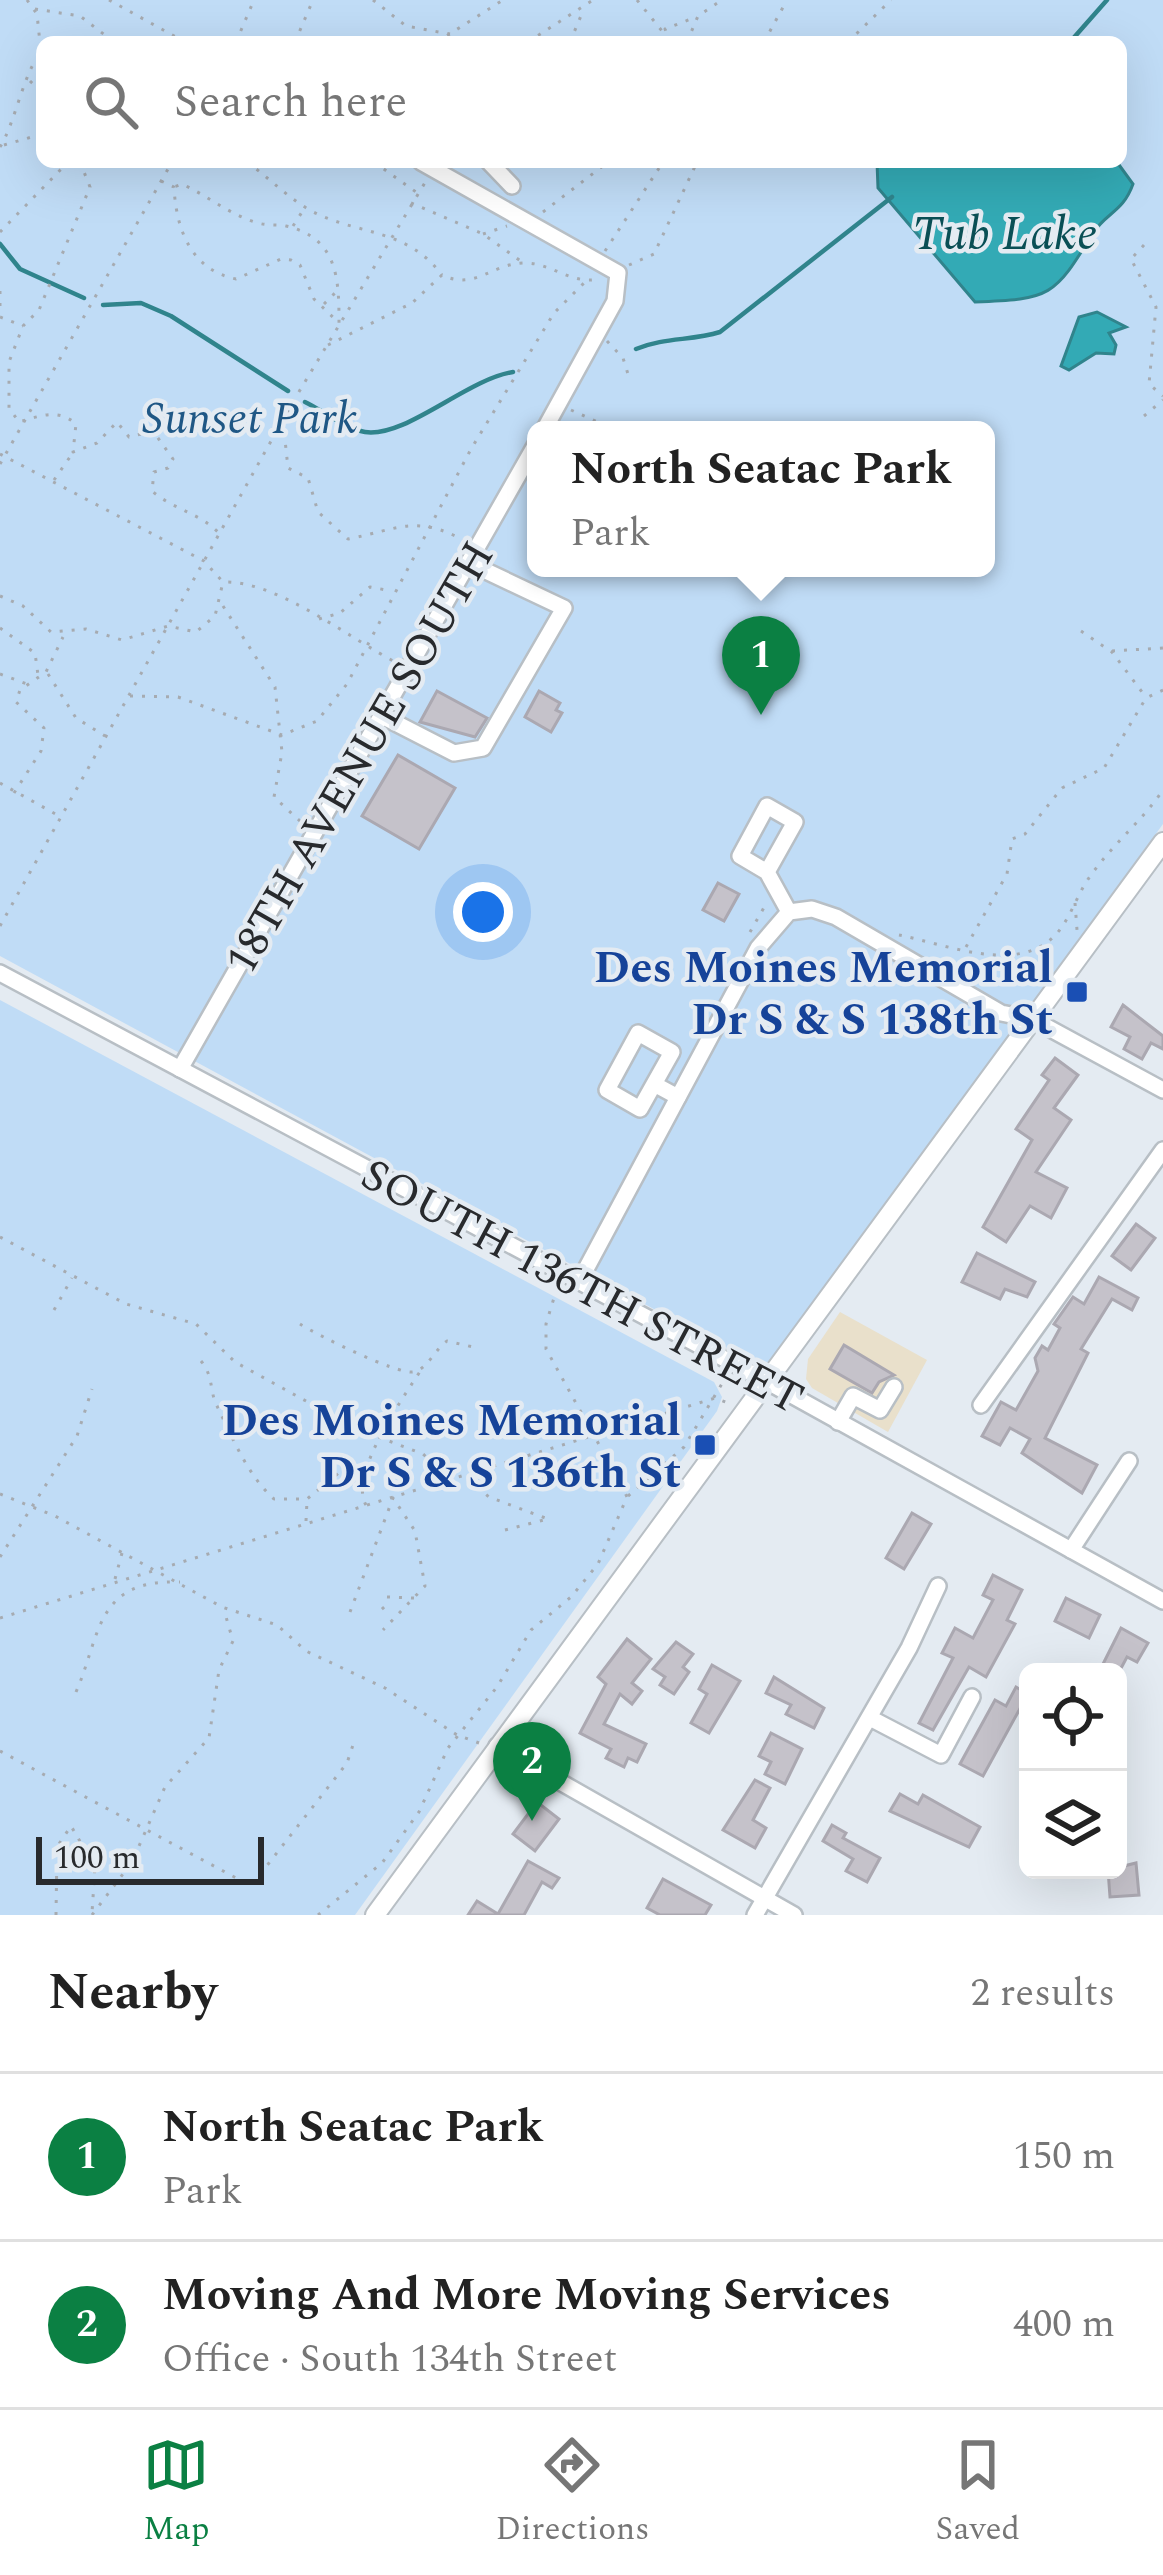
<!DOCTYPE html>
<meta charset="utf-8">
<style>
body{margin:0;font-family:Spectral,serif;background:#f2f2f2;color:#222}
.controls{position:absolute;right:36px;bottom:36px;display:grid;overflow:hidden;border-radius:18px;box-shadow:0 12px 48px #0002}
.controls button{width:108px;height:108px;display:grid;place-items:center;padding:0;border:0;border-bottom:3px solid #e0e0e0;background:#fff;color:#222;font:60px sans-serif}
.scale{position:absolute;left:36px;bottom:30px;width:228px;box-sizing:border-box;padding-left:12px;border:6px solid #282a2d;border-top:0;font-size:33px;line-height:42px;white-space:nowrap;color:#282a2d;-webkit-text-stroke:9px #e4ebf2;paint-order:stroke}
.you{position:absolute;left:483px;top:912px;width:42px;height:42px;margin:-30px;border:9px solid #fff;border-radius:50%;background:#1a73e8;box-shadow:0 0 0 18px #1a73e833}
.badge{display:grid;place-items:center;width:78px;height:78px;border-radius:50%;background:#0b8043;color:#fff;font-size:39px;font-weight:700}
.pin{position:absolute;translate:-50% -99px;filter:drop-shadow(0 3px 6px #0008)}
.pin::after{content:'';position:absolute;top:63px;width:42px;height:36px;background:inherit;clip-path:polygon(0 0,100% 0,50% 100%)}
.popup{position:absolute;left:527px;top:421px;width:468px;height:156px;box-sizing:border-box;display:grid;place-content:center;border-radius:18px;background:#fff;filter:drop-shadow(0 3px 9px #0005);font-size:39px;white-space:nowrap;color:#767676}
.popup b{font-size:45px;color:#222}
.popup::after{content:'';position:absolute;left:50%;top:100%;margin-left:-24px;border:24px solid transparent;border-top-color:#fff}
.list{margin:0;padding:0;list-style:none}
h2{display:flex;justify-content:space-between;align-items:center;height:156px;margin:0;padding:0 48px;font-size:51px}
h2 small{font-size:39px;font-weight:400;color:#767676}
.list li{display:grid;grid-template-columns:78px 1fr auto;gap:36px;align-items:center;box-sizing:border-box;height:168px;padding:0 48px;border-top:3px solid #e0e0e0}
.list b{display:block;font-size:45px;white-space:nowrap}
.list p{margin:0;font-size:39px;white-space:nowrap;color:#767676}
.list em{font-size:39px;font-style:normal;color:#767676}
.icon{flex:none;width:66px;height:66px;fill:none;stroke:currentColor;stroke-width:2;stroke-linecap:round;stroke-linejoin:round}
.map{position:relative;flex:none;width:1163px;height:1915px;overflow:hidden}
.search{position:absolute;background:#fff;box-shadow:0 12px 48px #0002;left:36px;right:36px;top:36px;height:132px;display:flex;align-items:center;gap:30px;box-sizing:border-box;padding:0 42px;border-radius:18px;color:#767676;font-size:45px}
.sheet{height:492px;background:#fff}
nav{display:flex;justify-content:space-around;align-items:center;box-sizing:border-box;height:168px;border-top:3px solid #e0e0e0;background:#fff;font-size:33px;color:#767676}
nav a{display:grid;justify-items:center;gap:6px}
nav .on{color:#0b8043}
.map>svg:first-child{display:block}
.commercial{fill:#e9e0cb}
.green{fill:#c0dcf6;fill-rule:evenodd}
.water{fill:#33aab5;stroke:#30848c;stroke-width:3}
.lines{fill:none;stroke-linecap:round;stroke-linejoin:round}
.stream{stroke:#30848c;stroke-width:4.5}
.building{fill:#c5c2ca;stroke:#aba8b1;stroke-width:3}
.minor-casing{stroke:#b8bfc5;stroke-width:20}
.major-casing{stroke:#b8bfc5;stroke-width:22}
.path{stroke:#a6abb1;stroke-width:3;stroke-dasharray:3 9;stroke-linecap:butt}
.minor{stroke:#fff;stroke-width:15}
.major{stroke:#fff;stroke-width:18}
.transit-dot{fill:#1a4fb4;stroke:#e4ebf2;stroke-width:4.5}
.labels{text-anchor:middle;stroke-width:9;stroke-linejoin:round;paint-order:stroke}
.park-label{font-size:45px;font-style:italic;fill:#1f5785;stroke:#e4ebf2}
.street-label{font-size:45px;fill:#282a2d;stroke:#e4ebf2}
.transit-label{font-size:45px;font-weight:bold;fill:#164399;stroke:#e4ebf2;text-anchor:end}
.water-label{font-size:48px;font-style:italic;fill:#0a4f55;stroke:#e4ebf2}
</style>
<div class="map">
<svg width="1163" height="1915" viewBox="0 0 1163 1915">
<rect width="100%" height="100%" fill="#e4ebf2"/>
<path class="commercial" d="M 840,1312 L 927,1360 L 888,1432 L 812,1388 L 806,1379 L 808,1359 Z"/>
<g class="green">
<path d="M 0,0 L 1163,0 L 1163,824 L 765,1369 L 0,956 ZM 42,42 L 1121,42 L 1121,162 L 433,162 L 610,257 L 594,266 L 404,162 L 42,162 ZM 536,430 L 986,430 L 986,568 L 536,568 Z"/>
<path d="M 0,1000 L 714,1382 L 722,1397 L 717,1411 L 355,1915 L 0,1915 Z"/>
</g>
<g class="water">
<path d="M 877,162 L 1117,162 L 1133,184 C 1123,212 1107,212 1093,233 C 1054,297 1051,299 975,302 L 878,188 Z"/>
<path d="M 1097,312 L 1126,327 L 1109,333 L 1116,345 L 1114,354 L 1096,353 L 1069,370 L 1061,366 L 1079,317 Z"/>
</g>
<g class="lines">
<g class="stream">
<path d="M 1070,42 L 1107,0"/>
<path d="M 0,244 L 20,269 L 84,298"/>
<path d="M 103,305 L 141,303 L 171,316 L 288,391"/>
<path d="M 636,349 C 665,337 691,341 720,332 L 892,197"/>
<path d="M 305,402 C 322,410 346,429 365,432 C 406,438 467,379 513,372"/>
</g>
</g>
<g class="building">
<path d="M 437,691 L 487,718 L 475,737 L 420,722 Z"/>
<path d="M 539,691 L 560,703 L 556,710 L 562,713 L 551,732 L 525,717 Z"/>
<path d="M 398,755 L 455,788 L 419,849 L 362,816 Z"/>
<path d="M 718,883 L 739,894 L 724,921 L 703,910 Z"/>
<path d="M 1123,1005 L 1163,1036 L 1163,1049 L 1151,1043 L 1142,1059 L 1124,1049 L 1130,1037 L 1111,1027 Z"/>
<path d="M 1055,1058 L 1078,1075 L 1054,1108 L 1071,1120 L 1036,1172 L 1067,1188 L 1051,1218 L 1030,1206 L 1006,1242 L 983,1227 L 1032,1140 L 1016,1129 L 1049,1080 L 1042,1075 Z"/>
<path d="M 1136,1224 L 1155,1238 L 1131,1270 L 1112,1256 Z"/>
<path d="M 977,1253 L 1035,1282 L 1027,1297 L 1005,1289 L 1000,1299 L 962,1282 Z"/>
<path d="M 1099,1277 L 1138,1298 L 1132,1310 L 1112,1299 L 1081,1349 L 1088,1353 L 1045,1438 L 1097,1465 L 1082,1493 L 1022,1453 L 1030,1439 L 1010,1428 L 1000,1445 L 982,1436 L 1001,1402 L 1016,1410 L 1038,1371 L 1035,1358 L 1042,1346 L 1048,1350 L 1060,1328 L 1054,1324 L 1073,1297 L 1084,1304 Z"/>
<path d="M 844,1345 L 894,1375 L 879,1382 L 872,1393 L 830,1369 Z"/>
<path d="M 912,1513 L 931,1524 L 904,1569 L 886,1558 Z"/>
<path d="M 993,1575 L 1022,1590 L 1007,1620 L 1015,1624 L 986,1677 L 969,1667 L 933,1730 L 919,1723 L 953,1658 L 942,1653 L 955,1628 L 973,1638 L 993,1600 L 983,1595 Z"/>
<path d="M 1066,1598 L 1100,1615 L 1089,1638 L 1055,1621 Z"/>
<path d="M 1121,1628 L 1148,1643 L 1137,1662 L 1127,1657 L 1119,1672 L 1099,1672 Z"/>
<path d="M 627,1639 L 651,1659 L 632,1683 L 642,1691 L 632,1704 L 620,1694 L 604,1724 L 646,1744 L 637,1762 L 628,1758 L 624,1767 L 606,1758 L 611,1749 L 580,1733 L 606,1684 L 598,1677 Z"/>
<path d="M 676,1642 L 693,1654 L 683,1667 L 689,1672 L 674,1694 L 660,1685 L 665,1677 L 653,1669 Z"/>
<path d="M 712,1665 L 740,1681 L 709,1733 L 691,1723 L 707,1694 L 699,1689 Z"/>
<path d="M 774,1677 L 824,1708 L 814,1728 L 786,1714 L 791,1705 L 766,1693 Z"/>
<path d="M 1016,1687 L 1028,1694 L 983,1776 L 960,1764 L 995,1700 L 1006,1706 Z"/>
<path d="M 771,1733 L 802,1749 L 785,1784 L 765,1774 L 771,1762 L 759,1756 Z"/>
<path d="M 755,1780 L 770,1788 L 753,1820 L 766,1828 L 755,1848 L 723,1830 Z"/>
<path d="M 900,1794 L 918,1804 L 923,1795 L 980,1827 L 969,1847 L 890,1811 Z"/>
<path d="M 537,1802 L 559,1819 L 535,1851 L 513,1834 Z"/>
<path d="M 832,1825 L 846,1833 L 843,1838 L 880,1858 L 867,1882 L 846,1871 L 853,1859 L 823,1841 Z"/>
<path d="M 528,1861 L 559,1878 L 552,1888 L 542,1882 L 524,1915 L 468,1915 L 477,1901 L 498,1914 Z"/>
<path d="M 1136,1863 L 1139,1895 L 1110,1897 L 1108,1870 Z"/>
<path d="M 663,1879 L 711,1905 L 705,1915 L 660,1915 L 647,1908 Z"/>
</g>
<g class="lines">
<g class="minor-casing">
<g id="minor">
<path d="M 421,162 L 618,273 L 615,301 L 544,430"/>
<path d="M 489,162 L 512,186"/>
<path d="M 382,716 L 454,753 L 483,748 L 564,608 L 469,563"/>
<path d="M 767,872 L 795,822 L 767,806 L 740,856 L 767,872 L 789,912"/>
<path d="M 0,973 L 766,1381 L 1163,1601"/>
<path d="M 180,1069 L 536,444"/>
<path d="M 654,1084 L 640,1109 L 607,1090 L 638,1033 L 672,1052 L 654,1084 L 678,1097"/>
<path d="M 579,1282 L 758,948 L 789,912 L 812,909 L 836,917 L 1001,1013 L 1032,1019 L 1163,1090"/>
<path d="M 981,1405 L 1163,1150"/>
<path d="M 838,1422 L 853,1396 L 880,1410 L 894,1387"/>
<path d="M 1071,1550 L 1129,1461"/>
<path d="M 870,1718 L 941,1755 L 972,1697"/>
<path d="M 497,1746 L 794,1915"/>
<path d="M 755,1915 L 909,1648 L 938,1586"/>
</g>
</g>
<g class="major-casing">
<path id="major" d="M 375,1915 L 1163,842"/>
</g>
<g class="path">
<path d="M 27,0 L 37,14 L 41,53"/>
<path d="M 109,0 L 185,42"/>
<path d="M 373,0 L 406,26 L 450,34"/>
<path d="M 637,0 L 662,31"/>
<path d="M 35,9 L 80,16 L 114,42"/>
<path d="M 236,42 L 254,0"/>
<path d="M 295,42 L 313,0"/>
<path d="M 300,42 L 360,42"/>
<path d="M 437,42 L 503,0"/>
<path d="M 528,42 L 593,0"/>
<path d="M 570,42 L 583,11"/>
<path d="M 670,42 L 665,29 L 696,17"/>
<path d="M 687,42 L 698,16 L 722,0"/>
<path d="M 764,42 L 787,0"/>
<path d="M 848,42 L 891,0"/>
<path d="M 30,81 L 42,92"/>
<path d="M 4,145 L 42,134"/>
<path d="M 0,147 C 15,124 26,64 41,55"/>
<path d="M 80,162 L 90,187 L 39,310 L 23,326 L 9,362 L 9,408 L 19,422 C 40,416 58,408 76,424 L 73,452 L 97,443 L 117,422 L 129,437 L 153,431 L 173,459 L 168,468 L 154,472 L 152,491 C 174,510 198,512 219,533"/>
<path d="M 247,162 C 268,177 286,196 308,209 C 355,236 405,226 442,275"/>
<path d="M 374,162 L 416,192"/>
<path d="M 161,181 L 174,187 C 176,229 191,270 236,279 L 281,259 L 291,260 L 300,265 L 314,299 L 339,323 C 339,279 338,238 286,226 C 277,224 268,226 258,223 C 230,215 208,196 182,184 L 174,187"/>
<path d="M 411,203 L 483,234 L 522,262"/>
<path d="M 543,212 L 608,162"/>
<path d="M 293,226 L 304,209"/>
<path d="M 0,232 L 68,162"/>
<path d="M 483,234 L 507,226"/>
<path d="M 1144,245 L 1131,259 L 1156,307 L 1149,384 L 1163,396"/>
<path d="M 605,251 L 663,162"/>
<path d="M 629,265 L 654,254 L 697,162"/>
<path d="M 0,291 L 0,307"/>
<path d="M 324,304 L 338,290"/>
<path d="M 0,317 L 23,326"/>
<path d="M 607,341 L 623,358 L 628,374"/>
<path d="M 328,345 L 412,303 L 442,275 C 475,291 492,263 525,263 C 552,263 571,285 599,279"/>
<path d="M 571,410 L 615,430"/>
<path d="M 1144,416 L 1163,400"/>
<path d="M 283,421 L 288,468 L 308,478 L 318,512 L 348,539 C 399,529 416,514 465,541"/>
<path d="M 0,454 L 204,561 L 223,582 C 276,580 349,638 397,663"/>
<path d="M 0,464 L 172,162"/>
<path d="M 54,480 L 72,454"/>
<path d="M 0,596 L 23,606 L 51,632 L 86,629 L 122,640 L 168,626 L 196,632 L 215,616 L 223,582"/>
<path d="M 223,606 L 275,687 L 282,752 L 274,797 L 301,822"/>
<path d="M 319,619 L 340,613 L 370,587 L 392,591"/>
<path d="M 0,628 L 35,653 L 38,675"/>
<path d="M 1081,631 L 1112,652 L 1145,696"/>
<path d="M 1112,651 L 1163,648"/>
<path d="M 0,674 L 27,684"/>
<path d="M 48,674 L 76,718 L 105,736"/>
<path d="M 130,696 L 178,697 L 282,735 L 317,721 L 347,684 L 471,449 L 554,313 L 585,282"/>
<path d="M 0,783 L 59,816"/>
<path d="M 14,793 L 41,751 L 44,728 L 16,702 L 20,690 L 46,672 L 63,637"/>
<path d="M 1075,903 L 1077,930"/>
<path d="M 0,926 L 294,400 L 426,181"/>
<path d="M 750,932 L 766,904"/>
<path d="M 899,935 C 946,944 1021,977 1058,932 C 1072,915 1078,892 1091,875 C 1113,844 1142,821 1163,790"/>
<path d="M 966,947 L 1007,874 L 1012,839 L 1025,834 L 1062,788 L 1104,768 L 1146,698 L 1163,690"/>
<path d="M 0,1237 L 126,1304 L 196,1324 L 235,1362 L 355,1428 L 423,1454 L 451,1480"/>
<path d="M 54,1310 L 72,1278"/>
<path d="M 300,1324 C 317,1335 396,1374 413,1372 C 426,1371 436,1348 447,1341 L 473,1347"/>
<path d="M 201,1361 C 214,1377 209,1390 217,1406 C 232,1437 248,1476 274,1499 L 307,1499 L 346,1467"/>
<path d="M 468,1479 L 489,1497 L 548,1519 L 497,1532"/>
<path d="M 0,1494 L 55,1516 L 222,1607 L 277,1625 L 306,1651 L 385,1688 L 457,1735 L 479,1743"/>
<path d="M 628,1496 L 684,1447 L 723,1382"/>
<path d="M 366,1505 C 348,1475 403,1398 421,1370"/>
<path d="M 306,1521 L 307,1501"/>
<path d="M 0,1557 L 77,1436 L 92,1389"/>
<path d="M 115,1579 L 122,1553"/>
<path d="M 387,1597 L 414,1598"/>
<path d="M 382,1607 L 389,1615"/>
<path d="M 350,1612 L 393,1498 L 415,1531 L 425,1586 L 383,1630"/>
<path d="M 0,1618 L 715,1398 L 731,1404"/>
<path d="M 76,1692 C 101,1635 95,1579 180,1582"/>
<path d="M 0,1751 L 251,1886 L 347,1763 L 353,1745"/>
<path d="M 56,1915 L 57,1847 L 71,1826 L 95,1867 L 92,1913"/>
<path d="M 92,1915 L 132,1862 L 165,1787 L 209,1738 L 219,1670 L 233,1641 L 224,1610"/>
<path d="M 318,1915 L 382,1863 L 419,1812 L 448,1748 L 497,1687 L 531,1630 L 571,1597 L 598,1564 L 627,1497 L 622,1486 L 546,1349 L 546,1324 L 557,1288"/>
</g>
<use href="#minor" class="minor"/>
<use href="#major" class="major"/>
</g>
<g class="transit-dot">
<rect x="1065" y="980" width="24" height="24" rx="6"/>
<rect x="693" y="1433" width="24" height="24" rx="6"/>
</g>
<g class="labels">
<g class="park-label">
<text x="250" y="433">Sunset Park</text>
</g>
<g class="street-label">
<text transform="translate(358 757) rotate(-60)" y="16">18TH AVENUE SOUTH</text>
<text transform="translate(583 1285) rotate(28)" y="16">SOUTH 136TH STREET</text>
</g>
<g class="transit-label">
<text x="1053" y="982">Des Moines Memorial<tspan x="1053" dy="52">Dr S &amp; S 138th St</tspan></text>
<text x="681" y="1435">Des Moines Memorial<tspan x="681" dy="52">Dr S &amp; S 136th St</tspan></text>
</g>
<g class="water-label">
<text x="1005" y="249">Tub Lake</text>
</g>
</g>
</svg>
<div class="controls">
<button><svg class="icon" aria-label="locate" viewBox="0 0 24 24"><circle cx="12" cy="12" r="6"/><path d="M12 2v4M12 18v4M2 12h4M18 12h4"/></svg></button>
<button><svg class="icon" aria-label="layers" viewBox="0 0 24 24"><path d="M12 4l9 5-9 5-9-5zM3 14l9 5 9-5"/></svg></button>
</div>
<div class="scale">100 m</div>
<div class="you"></div>
<div class="pin badge" style="left:761px;top:715px">1</div>
<div class="popup"><b>North Seatac Park</b>Park</div>
<div class="pin badge" style="left:532px;top:1821px">2</div>
<div class="search"><svg class="icon" aria-label="search" viewBox="0 0 24 24"><circle cx="10" cy="10" r="6"/><path d="M15 15l6 6"/></svg>Search here</div>
</div>
<section class="sheet">
<h2>Nearby<small>2 results</small></h2>
<ul class="list">
<li><span class="badge">1</span><div><b>North Seatac Park</b><p>Park</p></div><em>150 m</em></li>
<li><span class="badge">2</span><div><b>Moving And More Moving Services</b><p>Office · South 134th Street</p></div><em>400 m</em></li>
</ul>
</section>
<nav>
<a class="on"><svg class="icon" aria-label="map" viewBox="0 0 24 24"><path d="M3 6l6-2 6 2 6-2v14l-6 2-6-2-6 2zM9 4v14M15 6v14"/></svg>Map</a>
<a><svg class="icon" aria-label="directions" viewBox="0 0 24 24"><path d="M12 3l9 9-9 9-9-9zM9 14v-3h6M13 9l2 2-2 2"/></svg>Directions</a>
<a><svg class="icon" aria-label="saved" viewBox="0 0 24 24"><path d="M7 4h10v16l-5-4-5 4z"/></svg>Saved</a>
</nav>
